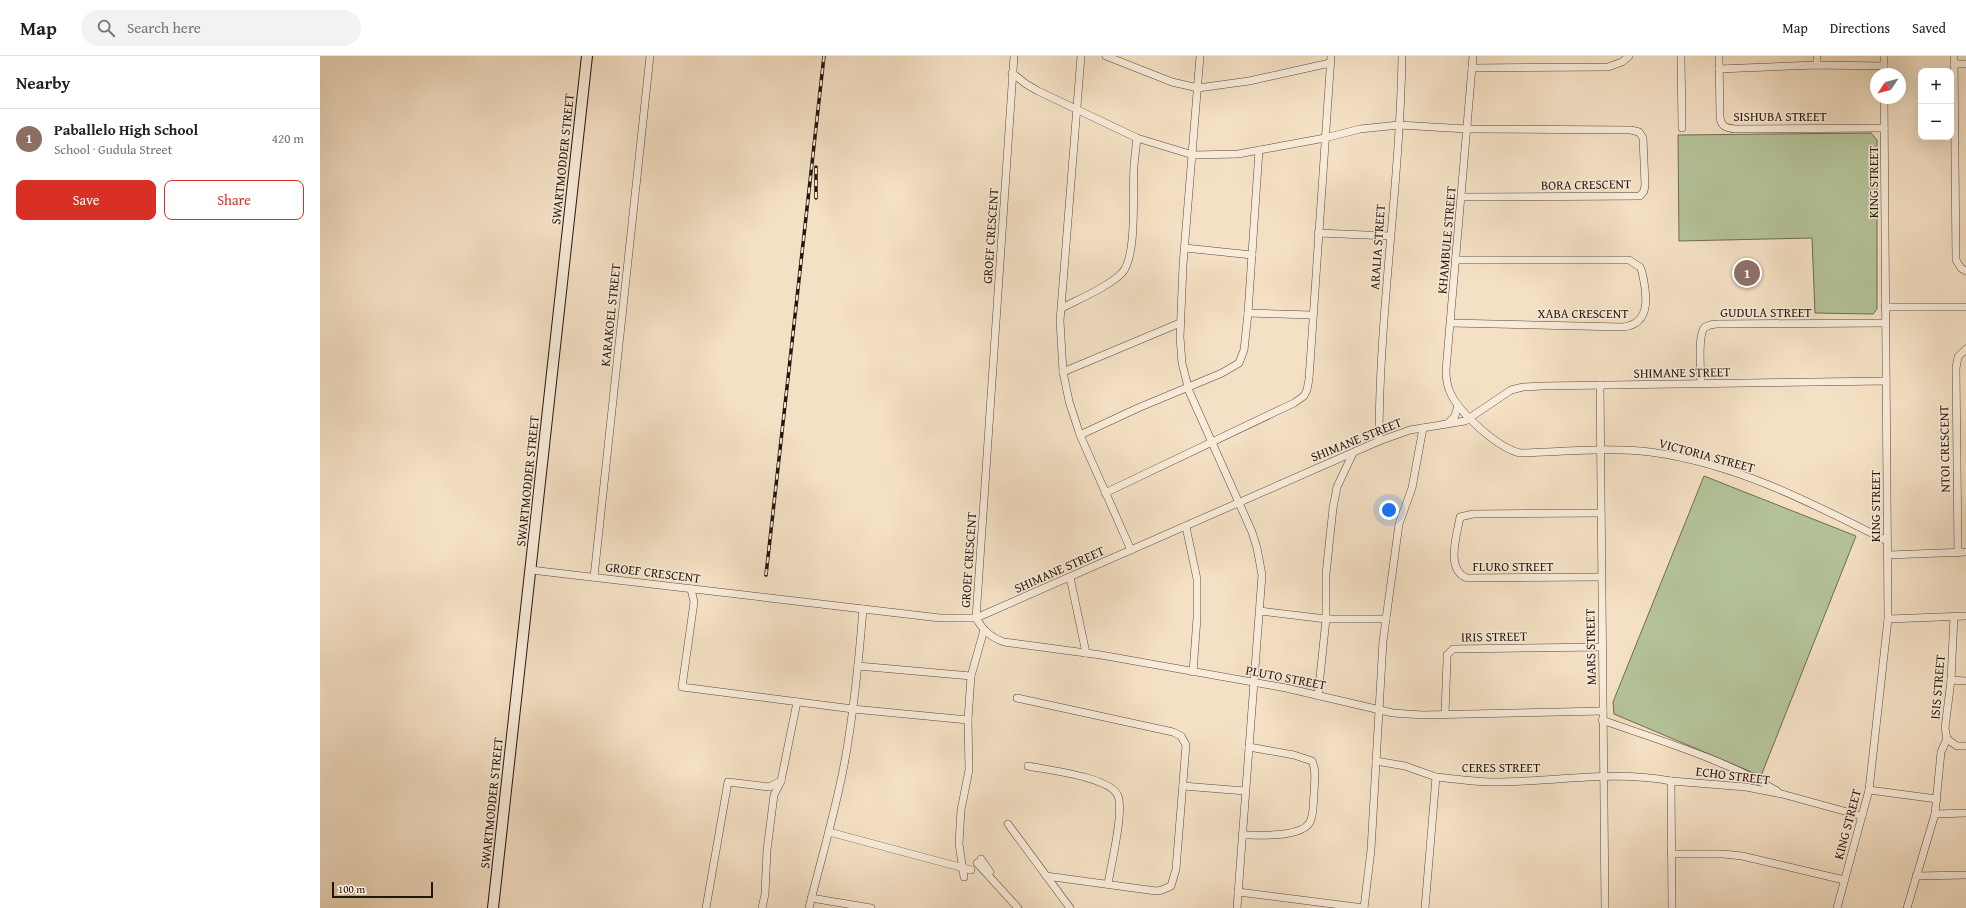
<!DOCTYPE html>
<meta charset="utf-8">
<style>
body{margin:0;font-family:"Gentium Book Plus",serif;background:#f2f2f2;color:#202124}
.controls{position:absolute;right:12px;top:12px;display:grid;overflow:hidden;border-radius:8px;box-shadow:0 4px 16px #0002}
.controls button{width:36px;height:36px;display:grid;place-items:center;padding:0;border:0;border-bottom:1px solid #e0e0e0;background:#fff;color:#202124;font:20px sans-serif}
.compass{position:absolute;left:1550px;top:12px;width:36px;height:36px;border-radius:50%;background:#fff;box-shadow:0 4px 16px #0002;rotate:235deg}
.scale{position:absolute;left:12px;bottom:10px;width:101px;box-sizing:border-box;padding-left:4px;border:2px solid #26150d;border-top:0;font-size:11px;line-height:14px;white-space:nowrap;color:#26150d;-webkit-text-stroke:3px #f8ebd9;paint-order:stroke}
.you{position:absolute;left:1069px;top:454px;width:14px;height:14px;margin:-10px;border:3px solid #fff;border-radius:50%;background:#1a73e8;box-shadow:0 0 0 6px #1a73e833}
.badge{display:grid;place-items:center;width:26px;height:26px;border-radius:50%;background:#d93025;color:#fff;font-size:13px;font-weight:700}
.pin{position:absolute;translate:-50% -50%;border:2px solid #fff;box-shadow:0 1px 4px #0006}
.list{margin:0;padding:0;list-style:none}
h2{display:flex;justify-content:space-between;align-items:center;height:52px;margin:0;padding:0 16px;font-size:17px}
h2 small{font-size:13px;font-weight:400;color:#757577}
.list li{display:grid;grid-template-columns:26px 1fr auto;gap:12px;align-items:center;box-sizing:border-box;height:60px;padding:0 16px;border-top:1px solid #e0e0e0}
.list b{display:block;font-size:15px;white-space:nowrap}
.list p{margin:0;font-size:13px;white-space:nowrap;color:#757577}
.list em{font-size:13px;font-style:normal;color:#757577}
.actions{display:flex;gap:8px;padding:12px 16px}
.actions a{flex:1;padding:9px 0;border:1px solid #d93025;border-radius:8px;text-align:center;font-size:14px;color:#d93025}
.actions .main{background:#d93025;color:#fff}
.icon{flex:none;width:22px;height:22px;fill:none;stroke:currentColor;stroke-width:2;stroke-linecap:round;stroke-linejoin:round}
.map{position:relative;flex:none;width:1646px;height:852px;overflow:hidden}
header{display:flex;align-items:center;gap:24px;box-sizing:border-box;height:56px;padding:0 20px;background:#fff;border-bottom:1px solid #e0e0e0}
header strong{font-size:19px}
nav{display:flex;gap:22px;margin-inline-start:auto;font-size:14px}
.search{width:280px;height:36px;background:#f2f2f2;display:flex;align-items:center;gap:10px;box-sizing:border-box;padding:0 14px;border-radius:22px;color:#757577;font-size:15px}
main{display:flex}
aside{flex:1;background:#fff}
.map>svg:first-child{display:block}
.green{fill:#b5c399;stroke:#6e6c53}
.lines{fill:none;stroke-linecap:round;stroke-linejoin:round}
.street-casing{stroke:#5a483b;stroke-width:8}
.secondary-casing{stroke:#26150d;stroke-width:12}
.street{stroke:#f8ebd9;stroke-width:7}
.secondary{stroke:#f8ebd9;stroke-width:10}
.rail-casing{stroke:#26150d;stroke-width:3.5}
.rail{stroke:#f8ebd9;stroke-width:2;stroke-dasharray:6;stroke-linecap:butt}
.labels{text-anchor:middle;stroke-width:3;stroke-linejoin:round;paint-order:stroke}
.street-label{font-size:13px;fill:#26150d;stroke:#f8ebd9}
</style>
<header>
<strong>Map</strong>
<div class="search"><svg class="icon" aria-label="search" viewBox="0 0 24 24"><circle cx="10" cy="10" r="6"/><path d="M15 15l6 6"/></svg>Search here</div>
<nav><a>Map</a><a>Directions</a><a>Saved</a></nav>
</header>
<main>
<aside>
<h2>Nearby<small></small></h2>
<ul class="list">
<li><span class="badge" style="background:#8d6e63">1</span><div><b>Paballelo High School</b><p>School · Gudula Street</p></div><em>420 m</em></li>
</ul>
<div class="actions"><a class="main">Save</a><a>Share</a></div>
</aside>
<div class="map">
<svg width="1646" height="852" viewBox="0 0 1646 852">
<rect width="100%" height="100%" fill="#f4e0c4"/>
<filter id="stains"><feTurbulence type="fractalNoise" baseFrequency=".005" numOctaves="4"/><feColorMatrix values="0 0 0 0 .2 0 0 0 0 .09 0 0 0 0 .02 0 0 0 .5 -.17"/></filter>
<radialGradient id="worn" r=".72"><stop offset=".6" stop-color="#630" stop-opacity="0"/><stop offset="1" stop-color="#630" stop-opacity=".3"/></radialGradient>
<g class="green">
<path d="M 1551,77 L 1557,84 L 1557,253 L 1553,258 L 1495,257 L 1492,182 L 1359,185 L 1358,79 Z"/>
<path d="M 1384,420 L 1536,480 L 1441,720 L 1294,658 L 1293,646 Z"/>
</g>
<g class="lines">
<g class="street-casing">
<g id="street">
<path d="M 761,0 L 740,265 L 743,316 L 749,345 L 760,379 L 811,494"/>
<path d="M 786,0 L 852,26 L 878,32 L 929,25 L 1010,7"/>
<path d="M 880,0 L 863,209 L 860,281 L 862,307 L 869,335 L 932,476 L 937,492 L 942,519 L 917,852"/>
<path d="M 1153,0 L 1126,314 C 1126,322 1127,329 1130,336 C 1139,357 1178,392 1200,397 C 1243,396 1288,391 1330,396 C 1415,407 1492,447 1567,485"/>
<path d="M 1361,0 L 1362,72"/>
<path d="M 1399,0 L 1400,61 C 1401,70 1405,72 1415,73 L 1564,72"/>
<path d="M 1497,0 L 1497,9"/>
<path d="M 1564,0 L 1564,18"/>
<path d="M 1634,0 L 1636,204 L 1641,212 L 1646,215"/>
<path d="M 1634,8 L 1646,8"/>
<path d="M 1152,12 L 1288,11 L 1302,6 L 1309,0"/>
<path d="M 1399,13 L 1497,9 L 1564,10"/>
<path d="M 692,17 L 706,28 L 718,35 L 817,82 L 873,99 L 918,98 L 1005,82 L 1040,73 L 1079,69 L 1147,73 L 1311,74 L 1319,76 L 1323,82 L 1325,129 L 1324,135 L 1320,140 L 1142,141"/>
<path d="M 998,177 L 1070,180"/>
<path d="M 865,192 L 932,199"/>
<path d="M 1565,251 L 1646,251"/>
<path d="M 742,252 C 759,243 788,231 802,217 C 818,199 812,134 814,109 C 815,100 816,91 817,82"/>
<path d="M 928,257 L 992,259"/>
<path d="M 1131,267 L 1303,271 C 1332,268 1327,238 1322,216 L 1320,211 L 1309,204 L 1136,204"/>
<path d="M 743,316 L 860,267"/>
<path d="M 1381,327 C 1381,315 1377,279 1385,271 C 1389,269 1394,268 1397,268 L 1565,267"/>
<path d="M 1280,329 L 1285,852"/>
<path d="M 1128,367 L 1135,360 L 1138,349"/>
<path d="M 760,379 L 818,352 L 902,317 L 919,307 L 924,294 L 928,257 L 939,94"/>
<path d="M 1059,385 C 1059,256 1080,129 1082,0"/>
<path d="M 785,437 L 974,347 L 984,340 L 987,334 L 989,323 L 1011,0"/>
<path d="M 866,471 L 877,523 L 877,562 L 873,616"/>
<path d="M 1638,497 L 1636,312 L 1638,301 L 1646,293"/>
<path d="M 1568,499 L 1646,496"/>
<path d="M 211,514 L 620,562 L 656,562 L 694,0"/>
<path d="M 274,521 L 330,0"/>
<path d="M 750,521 L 766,597"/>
<path d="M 1280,521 L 1147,522 C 1125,514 1137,479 1140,461 L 1153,458 L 1281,457"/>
<path d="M 371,533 L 374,546 L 362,631 L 533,653 L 648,664"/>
<path d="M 940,555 L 1006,563 L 1066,563"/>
<path d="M 1634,560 L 1631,624 L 1625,672 L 1627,683 L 1637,690 L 1646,690"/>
<path d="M 1568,563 L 1646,560"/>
<path d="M 538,610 L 651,620"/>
<path d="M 1631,624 L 1646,625"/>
<path d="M 998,640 L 1006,563 L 1006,518 L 1013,452 L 1017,431 L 1033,397"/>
<path d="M 697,642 L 853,676 L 861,680 L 866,689 L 856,813 L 851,830 L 842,834 L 836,835 L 726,820"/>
<path d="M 1283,655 L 1103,659 L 1073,657 L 966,632 L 781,599 L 684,586 C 670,581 663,574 656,562 L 1059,385 L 1090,374 L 1145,365 L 1191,334 L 1203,331 L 1222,330 L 1566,325"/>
<path d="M 1125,658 L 1127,604 L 1127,599 L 1133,593 L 1282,591"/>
<path d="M 1282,664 C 1341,685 1403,703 1457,735"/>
<path d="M 1056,705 L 1085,710 L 1116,721"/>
<path d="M 708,710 C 727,714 791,721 798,740 C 804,756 791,809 788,828"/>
<path d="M 863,730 L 925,735"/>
<path d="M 1549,734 L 1617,743"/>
<path d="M 1615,758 L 1621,696 L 1627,683"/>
<path d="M 688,768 L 750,852"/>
<path d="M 509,776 L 651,814"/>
<path d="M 922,779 C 939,779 981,782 990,766 C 994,758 993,747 994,738 C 994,728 997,715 992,705 L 974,699 L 929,691"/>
<path d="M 1351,798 L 1403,798 L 1422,800 L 1524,824"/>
<path d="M 661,803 L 670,816"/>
<path d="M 657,807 L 698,852"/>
<path d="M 1596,820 L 1646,819"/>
<path d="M 644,821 L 639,788 L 641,754 L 649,714 L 648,664 L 651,620 L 664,574"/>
<path d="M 918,836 L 1044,852"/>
<path d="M 491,842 L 551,852"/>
<path d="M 386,852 L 408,726 L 449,731 L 461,725"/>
<path d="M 442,852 L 445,838 L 447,794 L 454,739 L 461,725 L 477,646"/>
<path d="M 489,852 C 501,803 516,754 525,704 C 534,654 539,603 543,553"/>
<path d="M 1044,852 L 1051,794 L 1063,585 L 1079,468 L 1092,432 L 1103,372"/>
<path d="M 1105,852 L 1116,721 C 1135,723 1155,726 1174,726 C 1233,726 1293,714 1351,725"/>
<path d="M 1352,852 L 1351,725 L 1426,731 L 1462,738 L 1542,760"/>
<path d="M 1517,852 L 1549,734 L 1568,563 L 1564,42"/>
<path d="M 1587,852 L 1615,758 L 1646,757"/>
</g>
</g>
<g class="secondary-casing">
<path id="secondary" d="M 173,852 L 267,0"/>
</g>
<use href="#street" class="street"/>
<use href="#secondary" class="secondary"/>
<g class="rail-casing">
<g id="rail">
<path d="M 496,142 L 496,111"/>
<path d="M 446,519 L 504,0"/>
</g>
</g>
<use href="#rail" class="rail"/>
</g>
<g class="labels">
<g class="street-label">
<text x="1460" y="65">SISHUBA STREET</text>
<text transform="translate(242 103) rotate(-84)" y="5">SWARTMODDER STREET</text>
<text transform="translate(1553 126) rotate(-90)" y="5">KING STREET</text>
<text transform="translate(1266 128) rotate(-1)" y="5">BORA CRESCENT</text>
<text transform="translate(670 180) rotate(-86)" y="5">GROEF CRESCENT</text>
<text transform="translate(1126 184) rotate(-85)" y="5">KHAMBULE STREET</text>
<text transform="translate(1057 191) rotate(-86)" y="5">ARALIA STREET</text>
<text x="1446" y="261">GUDULA STREET</text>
<text x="1263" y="262">XABA CRESCENT</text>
<text transform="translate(290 259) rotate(-84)" y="5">KARAKOEL STREET</text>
<text transform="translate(1362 316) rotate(-1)" y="5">SHIMANE STREET</text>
<text transform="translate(1036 383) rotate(-22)" y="5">SHIMANE STREET</text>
<text transform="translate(1624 393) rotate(-91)" y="5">NTOI CRESCENT</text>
<text transform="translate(1387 399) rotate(15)" y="5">VICTORIA STREET</text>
<text transform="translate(207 425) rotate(-84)" y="5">SWARTMODDER STREET</text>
<text transform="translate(1555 450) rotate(-90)" y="5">KING STREET</text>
<text transform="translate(648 504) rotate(-86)" y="5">GROEF CRESCENT</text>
<text x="1193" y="515">FLURO STREET</text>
<text transform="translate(739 513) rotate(-24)" y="5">SHIMANE STREET</text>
<text transform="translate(333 516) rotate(7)" y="5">GROEF CRESCENT</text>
<text transform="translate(1174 580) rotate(-1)" y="5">IRIS STREET</text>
<text transform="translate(1270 591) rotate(-91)" y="5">MARS STREET</text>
<text transform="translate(966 621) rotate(11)" y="5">PLUTO STREET</text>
<text transform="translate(1617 631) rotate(-85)" y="5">ISIS STREET</text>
<text x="1181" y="716">CERES STREET</text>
<text transform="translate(1413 719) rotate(7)" y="5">ECHO STREET</text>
<text transform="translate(171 747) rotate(-84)" y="5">SWARTMODDER STREET</text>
<text transform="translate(1527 768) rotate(-75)" y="5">KING STREET</text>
</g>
</g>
<rect width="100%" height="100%" filter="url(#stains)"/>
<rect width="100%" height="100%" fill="url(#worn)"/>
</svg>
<div class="controls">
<button>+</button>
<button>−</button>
</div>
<svg class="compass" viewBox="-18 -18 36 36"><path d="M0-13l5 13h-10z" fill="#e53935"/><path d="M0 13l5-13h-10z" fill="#757577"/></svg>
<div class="scale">100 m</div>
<div class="you"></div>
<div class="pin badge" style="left:1427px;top:217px;background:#8d6e63">1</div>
</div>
</main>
